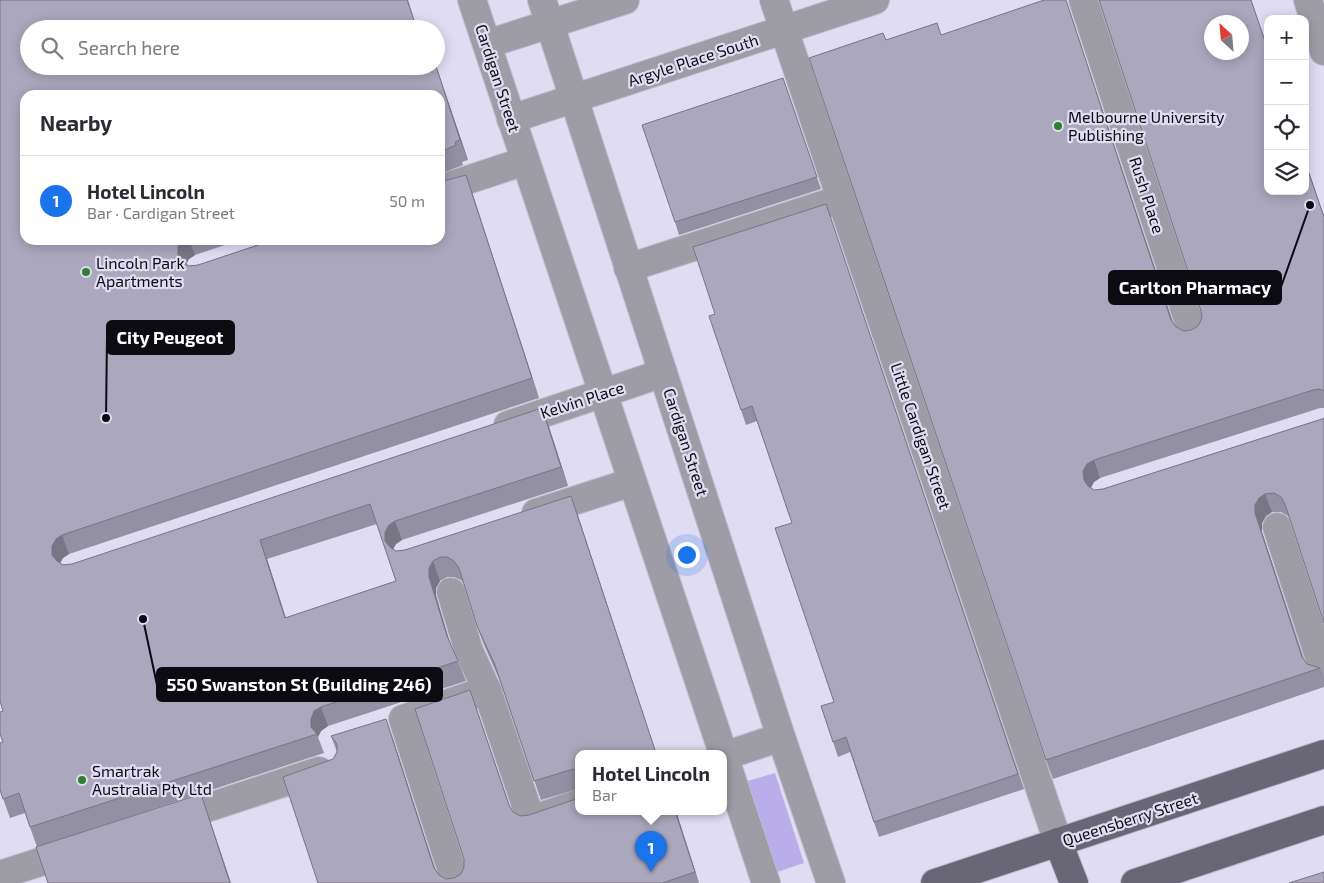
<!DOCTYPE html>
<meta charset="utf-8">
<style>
body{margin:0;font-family:"Exo 2",sans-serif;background:#f2f2f3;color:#2b2b33}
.controls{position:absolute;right:15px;top:15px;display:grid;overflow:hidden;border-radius:10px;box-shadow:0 2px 12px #0003}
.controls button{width:45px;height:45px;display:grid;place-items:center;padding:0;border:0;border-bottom:1px solid #e1e1e2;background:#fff;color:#2b2b33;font:25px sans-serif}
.compass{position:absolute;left:1204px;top:15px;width:45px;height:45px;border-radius:50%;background:#fff;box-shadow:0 2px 12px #0003;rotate:334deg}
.you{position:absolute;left:686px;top:554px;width:18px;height:18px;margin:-12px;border:4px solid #fff;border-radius:50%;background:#1a73e8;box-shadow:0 0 0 8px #1a73e833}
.badge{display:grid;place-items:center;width:32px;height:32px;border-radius:50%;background:#1a73e8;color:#fff;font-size:16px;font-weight:700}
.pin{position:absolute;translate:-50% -41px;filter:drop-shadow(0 1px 2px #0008)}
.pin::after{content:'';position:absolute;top:26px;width:18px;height:15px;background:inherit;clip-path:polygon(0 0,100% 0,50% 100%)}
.popup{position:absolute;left:575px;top:750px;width:152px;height:65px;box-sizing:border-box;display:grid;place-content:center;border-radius:10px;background:#fff;filter:drop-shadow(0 1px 4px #0005);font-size:16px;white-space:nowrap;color:#7c7c81}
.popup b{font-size:19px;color:#2b2b33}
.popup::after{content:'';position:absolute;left:50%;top:100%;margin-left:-10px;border:10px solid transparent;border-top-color:#fff}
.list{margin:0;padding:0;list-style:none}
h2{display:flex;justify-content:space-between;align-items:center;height:65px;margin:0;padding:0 20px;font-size:21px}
h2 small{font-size:16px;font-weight:400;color:#7c7c81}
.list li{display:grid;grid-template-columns:32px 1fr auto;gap:15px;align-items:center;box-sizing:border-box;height:90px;padding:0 20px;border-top:1px solid #e1e1e2}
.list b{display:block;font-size:19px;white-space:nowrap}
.list p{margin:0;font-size:16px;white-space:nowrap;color:#7c7c81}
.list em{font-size:16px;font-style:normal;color:#7c7c81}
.icon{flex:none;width:28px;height:28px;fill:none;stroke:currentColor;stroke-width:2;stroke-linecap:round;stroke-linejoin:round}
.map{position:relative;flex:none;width:1324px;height:883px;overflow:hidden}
.search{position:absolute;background:#fff;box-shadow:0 2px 12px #0003;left:20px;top:20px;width:425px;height:55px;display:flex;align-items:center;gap:12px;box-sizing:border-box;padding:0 18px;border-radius:28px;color:#7c7c81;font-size:19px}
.panel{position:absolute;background:#fff;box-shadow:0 2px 12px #0003;left:20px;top:90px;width:425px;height:155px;border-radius:15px}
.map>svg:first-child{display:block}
.green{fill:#b9aee9}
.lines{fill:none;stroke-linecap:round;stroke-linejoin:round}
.minor-casing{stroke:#bebbce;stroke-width:30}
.major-casing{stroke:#bebbce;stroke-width:30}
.minor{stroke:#9e9da6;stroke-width:28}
.major{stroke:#696676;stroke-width:28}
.wall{fill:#9390a2;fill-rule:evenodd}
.shaded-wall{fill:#787584}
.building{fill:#aba7bc;stroke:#787584;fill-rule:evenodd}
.poi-dot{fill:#2d802d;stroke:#e0dcf2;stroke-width:2}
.labels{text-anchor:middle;stroke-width:4.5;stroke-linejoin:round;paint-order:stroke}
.street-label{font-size:16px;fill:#0d0b12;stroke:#e0dcf2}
.poi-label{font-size:16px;fill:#0d0b12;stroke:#e0dcf2;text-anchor:start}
.leader{fill:none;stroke:#0d0b12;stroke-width:2}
.callout-dot{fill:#0d0b12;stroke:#e0dcf2;stroke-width:2}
.callout{fill:#0d0b12;stroke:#0d0b12;stroke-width:2}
.callout-label{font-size:18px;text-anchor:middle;font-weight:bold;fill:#fff}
</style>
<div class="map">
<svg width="1324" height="883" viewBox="0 0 1324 883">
<rect width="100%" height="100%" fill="#e0dcf2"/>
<path class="green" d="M 775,773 L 804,863 L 774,873 L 744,782 Z"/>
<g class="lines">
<g class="minor-casing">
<g id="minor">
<path d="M 472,0 L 723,753"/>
<path d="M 542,0 L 781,737 L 831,883"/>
<path d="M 774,0 L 1058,842"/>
<path d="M 1083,0 L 1193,334"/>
<path d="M 1308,0 L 1324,51"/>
<path d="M 487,44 L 625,0"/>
<path d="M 511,119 L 875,0"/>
<path d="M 440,189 L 525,161"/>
<path d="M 628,268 L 841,199"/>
<path d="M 508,425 L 663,373"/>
<path d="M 536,513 L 632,482"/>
<path d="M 1277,527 L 1324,671"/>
<path d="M 451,592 L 469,651 L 487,690"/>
<path d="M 724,756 L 766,883"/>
<path d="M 724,756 L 781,737"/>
<path d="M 170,820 L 319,771"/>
<path d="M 0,875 L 77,850"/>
<path d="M 456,883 L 403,719 L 487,690 L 531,820 L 578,804"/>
</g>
</g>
<g class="major-casing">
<g id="major">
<path d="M 1058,842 L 1074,883"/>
<path d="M 935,883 L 1324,754"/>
<path d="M 1135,883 L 1324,820"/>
</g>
</g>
<use href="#minor" class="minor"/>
<use href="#major" class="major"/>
</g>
<g class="wall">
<path d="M 1251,0 L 1268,49 L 1268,191 L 1305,160 L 1324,216 L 1324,408 L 1320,408 L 1100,478 L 1094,482 L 1091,488 L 1094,490 L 1103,489 L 1322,419 L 1290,520 L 1288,516 L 1281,512 L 1272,512 L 1266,516 L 1262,523 L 1262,532 L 1304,659 L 1307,664 L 1320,668 L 1324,677 L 1324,687 L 1053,779 L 1046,760 L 886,40 L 941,35 L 1070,12 L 1173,322 L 1176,327 L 1184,331 L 1191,330 L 1198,326 L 1202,318 Z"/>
<path d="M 29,29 L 436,66 L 468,160 L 462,162 L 463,165 L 440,174 L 440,95 L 25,240 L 240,240 L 195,255 L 189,259 L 186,264 L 189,266 L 198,265 L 466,175 L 539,398 L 69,554 L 63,558 L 60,563 L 63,565 L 72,564 L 549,427 L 568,486 L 402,540 L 396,544 L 393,549 L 396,551 L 405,550 L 578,516 L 656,753 L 578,753 L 578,789 L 541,800 L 500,681 L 484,645 L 477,626 L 464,584 L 461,580 L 454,577 L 447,577 L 440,581 L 436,588 L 436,596 L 450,644 L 458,661 L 466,681 L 328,726 L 321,731 L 318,737 L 324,753 L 37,847 L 25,813 L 10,818 L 0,790 L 3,742 L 3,711 ZM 377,524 L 396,581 L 286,618 L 267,559 Z"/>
<path d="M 783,78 L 821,189 L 679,235 L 675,222 Z"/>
<path d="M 831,219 L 1024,789 L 879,837 L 850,752 L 838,757 L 833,742 L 834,702 L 792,523 L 757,421 L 746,425 L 741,410 L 715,314 Z"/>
<path d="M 470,690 L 510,807 L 513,812 L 520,816 L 529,815 L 576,799 L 578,811 L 676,811 L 699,883 L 318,883 L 333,759 L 337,752 L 331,736 L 393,739 L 436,871 L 439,875 L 446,879 L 454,878 L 461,874 L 464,867 Z"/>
</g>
<g class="shaded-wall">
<path d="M 407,0 L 408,0 L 417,29 Z"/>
<path d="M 1066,0 L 1070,12 L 1178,339 L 1171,320 Z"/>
<path d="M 436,66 L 468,160 L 460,140 Z"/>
<path d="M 466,175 L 473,195 L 539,398 L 532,378 Z"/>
<path d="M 181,240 L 189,240 L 195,255 L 189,259 L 185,266 L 178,256 L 178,247 Z"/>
<path d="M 542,408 L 549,427 L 568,486 L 561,467 Z"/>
<path d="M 1094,460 L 1100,478 L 1094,482 L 1090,489 L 1084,480 L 1083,471 L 1087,464 Z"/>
<path d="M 1265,494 L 1272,512 L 1266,516 L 1262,523 L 1262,532 L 1309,676 L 1255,513 L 1255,505 L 1259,498 Z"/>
<path d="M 571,496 L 578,516 L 656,753 Z"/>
<path d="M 395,521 L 402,540 L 396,544 L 392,551 L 385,541 L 385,532 L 389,525 Z"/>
<path d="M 62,535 L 69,554 L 63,558 L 59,565 L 52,555 L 52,546 L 56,539 Z"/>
<path d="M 260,540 L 267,559 L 292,638 L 285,618 Z"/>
<path d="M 433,561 L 440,581 L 436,588 L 436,596 L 454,656 L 447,636 L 429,577 L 429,568 Z"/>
<path d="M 470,690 L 477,710 L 516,825 L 509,805 Z"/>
<path d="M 321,707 L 328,726 L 321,731 L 318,737 L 317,734 L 311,727 L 311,719 L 314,711 Z"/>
<path d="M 386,719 L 393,739 L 439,883 L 434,868 Z"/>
<path d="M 201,794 L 211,823 L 231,883 L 230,883 Z"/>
<path d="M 675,811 L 676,811 L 699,883 L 695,872 Z"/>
</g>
<g class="building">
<path d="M 0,0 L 407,0 L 417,29 L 29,29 L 29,66 L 436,66 L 460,140 L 455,142 L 456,145 L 440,152 L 440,95 L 25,95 L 25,240 L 181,240 L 178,247 L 178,256 L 182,262 L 189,266 L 198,265 L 273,240 L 440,240 L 440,182 L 466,175 L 532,378 L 62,535 L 56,539 L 52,546 L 52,555 L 57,561 L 63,565 L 72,564 L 542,408 L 561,467 L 395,521 L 389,525 L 385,532 L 385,541 L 390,547 L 396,551 L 405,550 L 571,496 L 656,753 L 578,753 L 578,771 L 573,769 L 534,781 L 495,665 L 477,626 L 459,568 L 454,561 L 447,557 L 440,557 L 433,561 L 429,568 L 429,577 L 447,636 L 458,661 L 321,707 L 314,711 L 311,719 L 311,727 L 317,734 L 30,827 L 19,793 L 3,799 L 0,790 L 0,743 L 3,742 L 0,734 L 0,712 L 3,711 L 0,701 ZM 370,504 L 396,581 L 285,618 L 260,540 Z"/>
<path d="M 1044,0 L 1066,0 L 1171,320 L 1176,327 L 1184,331 L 1191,330 L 1198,326 L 1202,318 L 1201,311 L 1099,0 L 1251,0 L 1268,50 L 1268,191 L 1305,191 L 1305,162 L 1324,217 L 1324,391 L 1320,389 L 1313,390 L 1094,460 L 1087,464 L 1083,471 L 1084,480 L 1088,486 L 1094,490 L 1103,489 L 1322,419 L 1324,418 L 1324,623 L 1285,504 L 1281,497 L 1274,493 L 1265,494 L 1259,498 L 1255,505 L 1255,513 L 1302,657 L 1307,664 L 1320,668 L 1046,760 L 809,58 L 883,33 L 886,40 L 937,23 L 941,35 ZM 1212,22 L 1242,22 L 1242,52 L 1212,52 Z"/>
<path d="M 783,78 L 817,177 L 675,222 L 642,125 Z"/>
<path d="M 826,204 L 1018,774 L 874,822 L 846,737 L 833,742 L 821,706 L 834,702 L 775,528 L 792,523 L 752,406 L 741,410 L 709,316 L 715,314 L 693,247 Z"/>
<path d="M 470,690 L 509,805 L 513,812 L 520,816 L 529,815 L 576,799 L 578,798 L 578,811 L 675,811 L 695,872 L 662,883 L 318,883 L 283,777 L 333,759 L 337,752 L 337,744 L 331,736 L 386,719 L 434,868 L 439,875 L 446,879 L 454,878 L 461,874 L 464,867 L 464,859 L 415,709 Z"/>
<path d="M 201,794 L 230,883 L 48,883 L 36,847 Z"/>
<path d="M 1324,872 L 1324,883 L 1289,883 Z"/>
</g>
<g class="poi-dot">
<circle cx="1058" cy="126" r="5"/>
<circle cx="86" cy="272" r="5"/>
<circle cx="82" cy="780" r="5"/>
</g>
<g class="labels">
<g class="street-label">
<text transform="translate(693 60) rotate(-18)" y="6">Argyle Place South</text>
<text transform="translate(498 78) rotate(72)" y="6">Cardigan Street</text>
<text transform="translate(1147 195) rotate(72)" y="6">Rush Place</text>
<text transform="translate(582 400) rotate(-18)" y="6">Kelvin Place</text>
<text transform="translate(921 436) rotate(71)" y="6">Little Cardigan Street</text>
<text transform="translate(686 442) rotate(72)" y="6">Cardigan Street</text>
<text transform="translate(1130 819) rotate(-18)" y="6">Queensberry Street</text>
</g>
<g class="poi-label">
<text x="1068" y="123">Melbourne University<tspan x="1068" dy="18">Publishing</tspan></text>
<text x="96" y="269">Lincoln Park<tspan x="96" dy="18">Apartments</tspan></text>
<text x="92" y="777">Smartrak<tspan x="92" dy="18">Australia Pty Ltd</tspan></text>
</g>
</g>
<path class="leader" d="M1310 205L1281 287M106 418L107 337M143 619L157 685"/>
<g class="callout-dot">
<circle cx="1310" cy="205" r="5"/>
<circle cx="106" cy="418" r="5"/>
<circle cx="143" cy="619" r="5"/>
</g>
<g class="callout">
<rect x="1109" y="271" width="172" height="33" rx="5"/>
<rect x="107" y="321" width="127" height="33" rx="5"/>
<rect x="157" y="668" width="285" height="33" rx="5"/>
</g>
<g class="callout-label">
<text x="1195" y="294">Carlton Pharmacy</text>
<text x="170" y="344">City Peugeot</text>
<text x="299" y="691">550 Swanston St (Building 246)</text>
</g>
</svg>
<div class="controls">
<button>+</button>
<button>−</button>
<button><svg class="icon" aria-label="locate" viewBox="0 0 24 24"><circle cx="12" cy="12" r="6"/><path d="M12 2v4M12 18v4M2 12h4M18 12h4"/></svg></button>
<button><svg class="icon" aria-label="layers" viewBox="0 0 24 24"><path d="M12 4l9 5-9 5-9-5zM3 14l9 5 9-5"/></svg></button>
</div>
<svg class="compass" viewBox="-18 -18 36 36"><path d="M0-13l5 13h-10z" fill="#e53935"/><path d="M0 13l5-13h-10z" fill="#7c7c81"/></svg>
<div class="you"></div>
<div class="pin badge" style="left:651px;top:872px">1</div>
<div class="popup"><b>Hotel Lincoln</b>Bar</div>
<div class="search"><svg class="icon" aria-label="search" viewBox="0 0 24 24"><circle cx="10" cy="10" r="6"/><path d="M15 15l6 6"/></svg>Search here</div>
<section class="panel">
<h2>Nearby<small></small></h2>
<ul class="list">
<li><span class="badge">1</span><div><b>Hotel Lincoln</b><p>Bar · Cardigan Street</p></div><em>50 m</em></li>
</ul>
</section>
</div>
